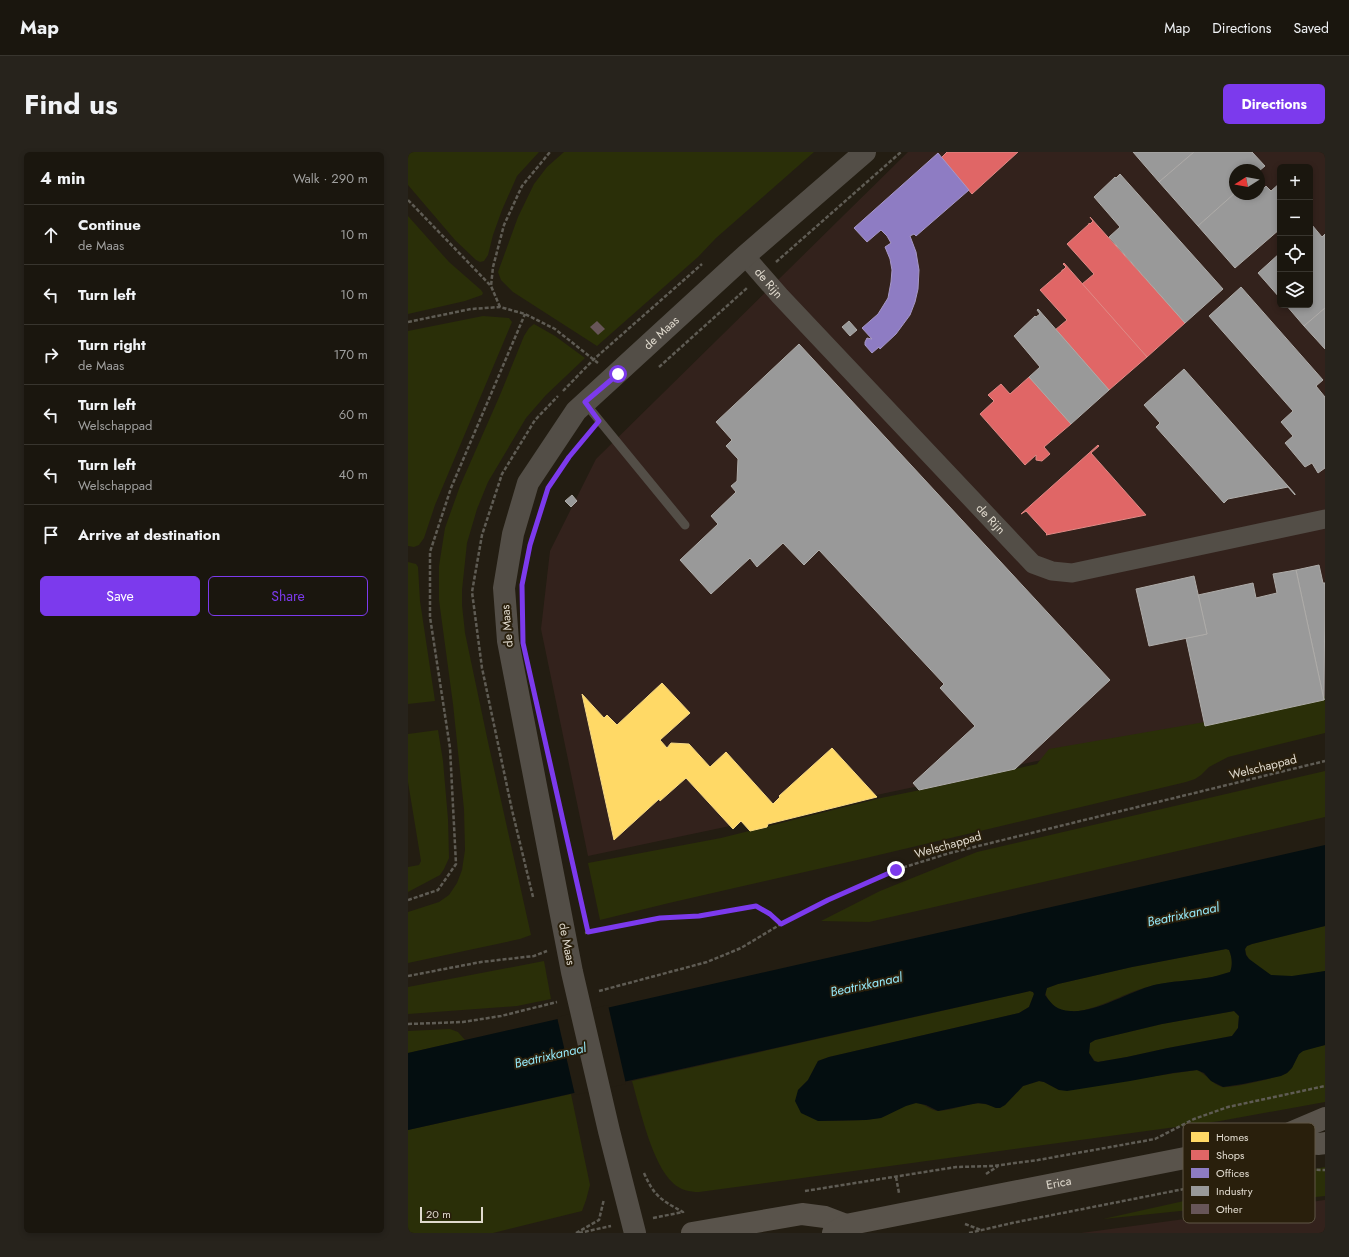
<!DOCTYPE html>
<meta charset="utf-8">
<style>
body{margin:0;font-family:Jost,sans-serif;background:#27231c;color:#f1f3f6}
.controls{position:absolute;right:12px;top:12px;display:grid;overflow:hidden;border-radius:6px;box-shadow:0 2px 6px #0003}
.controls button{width:36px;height:36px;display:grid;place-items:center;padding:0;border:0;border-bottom:1px solid #38352e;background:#1a160e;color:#f1f3f6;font:20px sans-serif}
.compass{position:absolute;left:821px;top:12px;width:36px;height:36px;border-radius:50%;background:#1a160e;box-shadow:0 2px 6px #0003;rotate:259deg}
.scale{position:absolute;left:12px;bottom:10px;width:63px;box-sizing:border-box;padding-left:4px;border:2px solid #e0dace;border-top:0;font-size:11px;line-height:14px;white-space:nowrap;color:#e0dace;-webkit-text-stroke:3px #291f0c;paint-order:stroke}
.stop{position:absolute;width:12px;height:12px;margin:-9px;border:3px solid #7c3aed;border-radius:50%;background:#fff}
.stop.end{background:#7c3aed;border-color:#fff;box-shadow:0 1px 4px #0008}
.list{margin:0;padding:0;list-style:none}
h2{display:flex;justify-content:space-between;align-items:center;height:52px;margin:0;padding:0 16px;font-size:17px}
h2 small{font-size:13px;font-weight:400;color:#9f9f9e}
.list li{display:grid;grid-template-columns:26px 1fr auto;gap:12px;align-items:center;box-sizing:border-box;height:60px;padding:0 16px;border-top:1px solid #38352e}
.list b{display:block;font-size:15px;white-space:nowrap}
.list p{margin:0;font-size:13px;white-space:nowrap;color:#9f9f9e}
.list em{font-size:13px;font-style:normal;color:#9f9f9e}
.actions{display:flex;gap:8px;padding:12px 16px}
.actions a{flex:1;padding:9px 0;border:1px solid #7c3aed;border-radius:6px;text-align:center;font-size:14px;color:#7c3aed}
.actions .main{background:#7c3aed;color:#fff}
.icon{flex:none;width:22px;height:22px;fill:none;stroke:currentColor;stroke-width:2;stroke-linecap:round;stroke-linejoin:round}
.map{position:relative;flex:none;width:917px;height:1081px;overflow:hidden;border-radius:6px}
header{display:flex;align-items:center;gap:24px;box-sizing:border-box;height:56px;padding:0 20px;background:#1a160e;border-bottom:1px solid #38352e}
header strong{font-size:19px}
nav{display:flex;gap:22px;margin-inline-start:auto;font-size:14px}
.intro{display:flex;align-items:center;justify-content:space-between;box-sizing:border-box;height:96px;padding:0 24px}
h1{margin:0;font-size:28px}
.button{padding:10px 18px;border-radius:6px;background:#7c3aed;color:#fff;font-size:14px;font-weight:700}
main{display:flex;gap:24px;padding:0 24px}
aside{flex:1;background:#1a160e;border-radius:6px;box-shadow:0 2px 6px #0003}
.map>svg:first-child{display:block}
.industrial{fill:#33221c;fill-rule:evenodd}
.green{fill:#2a2f08}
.water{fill:#040e10;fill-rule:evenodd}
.pier{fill:#231d12}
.homes{fill:#ffd966;stroke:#f6d985}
.shops{fill:#e06666;stroke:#e08985}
.offices{fill:#8e7cc3;stroke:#a798c6}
.industry{fill:#999;stroke:#aeaca9}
.building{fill:#675558}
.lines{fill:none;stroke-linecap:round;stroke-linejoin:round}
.path{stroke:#5f5c54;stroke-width:2.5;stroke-dasharray:4 2;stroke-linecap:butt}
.service{stroke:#534e47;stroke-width:9}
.minor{stroke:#534e47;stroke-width:19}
.tertiary{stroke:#534e47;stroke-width:22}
.secondary{stroke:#59534b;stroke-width:22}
.route{stroke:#7c3aed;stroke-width:5}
.labels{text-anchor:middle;stroke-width:4;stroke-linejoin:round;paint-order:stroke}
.street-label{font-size:12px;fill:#e0dace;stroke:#291f0c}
.water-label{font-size:13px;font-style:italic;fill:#94e6f6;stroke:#291f0c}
.key{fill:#291f0c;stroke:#605746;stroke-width:1}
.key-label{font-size:11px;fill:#e0dace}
</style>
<header>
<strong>Map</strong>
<nav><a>Map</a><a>Directions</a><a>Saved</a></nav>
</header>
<div class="intro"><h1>Find us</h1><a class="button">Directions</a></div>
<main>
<aside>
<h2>4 min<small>Walk · 290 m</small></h2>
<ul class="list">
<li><svg class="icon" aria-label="ahead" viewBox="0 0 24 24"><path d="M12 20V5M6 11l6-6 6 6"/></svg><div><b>Continue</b><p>de Maas</p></div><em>10 m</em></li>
<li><svg class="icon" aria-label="left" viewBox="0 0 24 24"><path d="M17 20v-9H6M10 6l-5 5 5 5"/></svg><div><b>Turn left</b></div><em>10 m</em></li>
<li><svg class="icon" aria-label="right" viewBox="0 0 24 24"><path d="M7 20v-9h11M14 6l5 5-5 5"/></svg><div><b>Turn right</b><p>de Maas</p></div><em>170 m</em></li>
<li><svg class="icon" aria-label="left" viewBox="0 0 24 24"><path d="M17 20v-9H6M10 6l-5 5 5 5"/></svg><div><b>Turn left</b><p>Welschappad</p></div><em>60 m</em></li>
<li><svg class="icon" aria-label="left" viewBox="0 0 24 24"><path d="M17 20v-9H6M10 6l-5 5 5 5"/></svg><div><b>Turn left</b><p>Welschappad</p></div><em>40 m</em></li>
<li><svg class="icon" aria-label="arrive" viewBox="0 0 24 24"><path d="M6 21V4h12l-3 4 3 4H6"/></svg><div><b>Arrive at destination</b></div></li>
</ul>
<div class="actions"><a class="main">Save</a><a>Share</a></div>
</aside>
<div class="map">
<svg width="917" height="1081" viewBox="0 0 917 1081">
<rect width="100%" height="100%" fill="#231d12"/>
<g class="industrial">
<path d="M 500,0 L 917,0 L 917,548 L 180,704 L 133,477 L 142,399 L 188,307 ZM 872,15 L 902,15 L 902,153 L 872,153 ZM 827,18 L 851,18 L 851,42 L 827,42 Z"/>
<path d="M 917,1048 L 917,1081 L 673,1081 Z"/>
</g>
<g class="green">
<path d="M 0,0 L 131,0 L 109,24 L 94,58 L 85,83 L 80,103 L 76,109 L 72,110 L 68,108 L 47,88 L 0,33 Z"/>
<path d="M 156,0 L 406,0 L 308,86 L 290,105 L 189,194 L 105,140 L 93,128 L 90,120 L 110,65 L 126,32 L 139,15 Z"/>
<path d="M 0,64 L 41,110 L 73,138 L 75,141 L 74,143 L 57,149 L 0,162 Z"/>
<path d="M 75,164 L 101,166 L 104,170 L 27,353 L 16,386 L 11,393 L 6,395 L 0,394 L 0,179 Z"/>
<path d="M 126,172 L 147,184 L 177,206 L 138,243 L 118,266 L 80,330 L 69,357 L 59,391 L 54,438 L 54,453 L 57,481 L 80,590 L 123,783 L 112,787 L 0,811 L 0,760 L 31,750 L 41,743 L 49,731 L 54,718 L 57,698 L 56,657 L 45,552 L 31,448 L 31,414 L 37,376 L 52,334 L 92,243 L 116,184 L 121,176 Z"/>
<path d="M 0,410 L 8,412 L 10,415 L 12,449 L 27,549 L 0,552 Z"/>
<path d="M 917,544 L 917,581 L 820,605 L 801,615 L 793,623 L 787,627 L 778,630 L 458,706 L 261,751 L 192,768 L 180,711 L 313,686 L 473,646 L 527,635 L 629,612 L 641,597 L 797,570 Z"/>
<path d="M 30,578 L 35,609 L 40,667 L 41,706 L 36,717 L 32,723 L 0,740 L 0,715 L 11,713 L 13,709 L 0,630 L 0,582 Z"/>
<path d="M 917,619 L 917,665 L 461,770 L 413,769 L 472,739 L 569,700 Z"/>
<path d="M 917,774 L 917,819 C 903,823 877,827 863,823 C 858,821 852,816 847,812 C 842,808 838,805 837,797 L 839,794 L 844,792 Z"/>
<path d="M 818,797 L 821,798 C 824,805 825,813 822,820 C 814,822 807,825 799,826 C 782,829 764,829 747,833 C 739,835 731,837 724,840 C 703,848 659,873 642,850 C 639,845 636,842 639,836 L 650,832 L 724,815 Z"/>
<path d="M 136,809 L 143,847 L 109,854 L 0,862 L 0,835 Z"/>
<path d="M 622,839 L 625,840 L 626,842 L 621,855 L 611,861 L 421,905 L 410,909 L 400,928 L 390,938 L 410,969 C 430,968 451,970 471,966 C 483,963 495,951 508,951 C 516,951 523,959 531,959 C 553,958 566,945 588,956 L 597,953 L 615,934 L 631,929 L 636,930 L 651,938 L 789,918 C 798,922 804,932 814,935 C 822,937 875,925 880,920 C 886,915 886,907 891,902 C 896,896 910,895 917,893 L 917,950 L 812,969 L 291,1040 C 282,1040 272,1038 265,1031 C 244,1012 232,957 224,929 Z"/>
<path d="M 826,859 L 831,864 L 830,876 L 824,884 L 760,896 L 719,905 L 690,910 L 687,909 L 681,901 L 682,891 L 687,888 L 754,872 Z"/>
<path d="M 42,877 L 50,880 L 57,888 L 0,901 L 0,879 Z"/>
<path d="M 163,942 L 182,1033 L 178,1048 L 174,1059 L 85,1081 L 0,1081 L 0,978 Z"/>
<path d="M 917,1015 L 917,1044 L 695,1067 L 812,1041 L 881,1022 Z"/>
</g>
<path class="water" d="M 917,693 L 917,774 L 844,792 L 839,794 L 837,797 L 838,803 L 841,807 L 863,823 L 884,824 L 917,819 L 917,893 L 895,899 L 891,902 L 884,916 L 879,921 L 873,924 L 835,932 L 815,935 L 803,929 L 796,921 L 789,918 L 765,921 L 722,929 L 659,939 L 651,938 L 636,930 L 631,929 L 615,934 L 597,953 L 592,956 L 588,956 L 578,952 L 570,951 L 530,959 L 518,953 L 508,951 L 498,954 L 473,966 L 458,968 L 410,969 L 393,961 L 387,949 L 390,938 L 400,928 L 410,909 L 421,905 L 611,861 L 621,855 L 626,842 L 625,840 L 622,839 L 0,978 L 0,901 ZM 818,797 L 821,798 C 824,805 825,813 822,820 C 814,822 806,825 798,826 C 781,829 763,829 746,833 C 720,840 688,861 662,859 C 649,858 644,853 637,843 L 639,836 L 650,832 L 724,815 ZM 826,859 L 831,864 L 830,876 L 824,884 L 760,896 L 719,905 L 690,910 L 686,909 L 681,901 L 682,891 L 687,888 L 754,872 Z"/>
<path class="pier" d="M 200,853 L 218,932 L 167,943 L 149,865 Z"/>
<path class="homes" d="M 254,531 L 282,561 L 252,588 L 259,596 L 263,591 L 281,592 L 302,615 L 318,600 L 365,652 L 372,645 L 371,644 L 424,596 L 469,645 L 360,672 L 359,675 L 342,679 L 333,669 L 325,677 L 278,626 L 252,649 L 251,647 L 206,688 L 174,542 L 196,566 L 199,563 L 209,573 Z"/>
<g class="shops">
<path d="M 539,0 L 610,0 L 564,42 L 533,6 Z"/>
<path d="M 682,65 L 777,171 L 739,205 L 674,132 L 686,122 L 659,92 L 681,72 L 681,71 L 682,72 L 685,69 Z"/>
<path d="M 656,111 L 739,205 L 701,238 L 647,178 L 659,168 L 632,138 L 654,119 L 654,118 L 655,118 L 658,115 L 655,112 Z"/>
<path d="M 621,225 L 663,272 L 636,295 L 642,302 L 634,309 L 628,308 L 628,303 L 617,313 L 572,262 L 586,249 L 580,243 L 593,232 L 602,242 Z"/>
<path d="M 690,293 L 691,294 L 683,301 L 738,363 L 638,383 L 639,382 L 618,359 L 613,362 Z"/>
</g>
<path class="offices" d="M 530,1 L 561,38 L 508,84 L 506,82 L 502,84 L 508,100 L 511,118 L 510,137 L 507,150 L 502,163 L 488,182 L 472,197 L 471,195 L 464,201 L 457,193 L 457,190 L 459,186 L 464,187 L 454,176 L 470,162 L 480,146 L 483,130 L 484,118 L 482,107 L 477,95 L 483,91 L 479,84 L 473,78 L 459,90 L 446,76 Z"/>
<g class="industry">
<path d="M 725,0 L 786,0 L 751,30 Z"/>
<path d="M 786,0 L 844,0 L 857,14 L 851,19 L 851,18 L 827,18 L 827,41 L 790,74 L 751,30 Z"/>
<path d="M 712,22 L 815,137 L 777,171 L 701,85 L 712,75 L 686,45 L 707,25 L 708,26 Z"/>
<path d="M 872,31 L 872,77 L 827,116 L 790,74 L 827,41 L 827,42 L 851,42 L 851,34 L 854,38 L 858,34 L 863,39 Z"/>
<path d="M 904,73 L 914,85 L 917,82 L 917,156 L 896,174 L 878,153 L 902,153 L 902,75 Z"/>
<path d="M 872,101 L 872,146 L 850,121 Z"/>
<path d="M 833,135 L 915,228 L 908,234 L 917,245 L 917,316 L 910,321 L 904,311 L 897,315 L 877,291 L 885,284 L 873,270 L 885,259 L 801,164 Z"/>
<path d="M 917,156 L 917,197 L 896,174 Z"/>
<path d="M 630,157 L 701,238 L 663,272 L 621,225 L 632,215 L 606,184 L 627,164 L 628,165 L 632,162 L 629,158 Z"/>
<path d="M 441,169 L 449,178 L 442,184 L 434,175 Z"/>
<path d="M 391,192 L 702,528 L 607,617 L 511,638 L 505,631 L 567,574 L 532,536 L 536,532 L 411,398 L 396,413 L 375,391 L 349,415 L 342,406 L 303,442 L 272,408 L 310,372 L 303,364 L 328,340 L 323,334 L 329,329 L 330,307 L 318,294 L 324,288 L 308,270 Z"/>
<path d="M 776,217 L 887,342 L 887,343 L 880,335 L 820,347 L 816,351 L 748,275 L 752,271 L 736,253 Z"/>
<path d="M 164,343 L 169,349 L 163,355 L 157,349 Z"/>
<path d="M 911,413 L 915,431 L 917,431 L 916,548 L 888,418 Z"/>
<path d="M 888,418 L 916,548 L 797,574 L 778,486 L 799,482 L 790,443 L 845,431 L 848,446 L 869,441 L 865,422 Z"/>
<path d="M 786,424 L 799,482 L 741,494 L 728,437 Z"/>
</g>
<path class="building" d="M 189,169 L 197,177 L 190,183 L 182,175 Z"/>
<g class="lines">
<g class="path">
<path d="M 0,48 L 83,134"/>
<path d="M 368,110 L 493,0"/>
<path d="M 92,155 L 83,134 L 85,115 L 96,73 L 114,34 L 142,0"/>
<path d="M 0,170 L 63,157 L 92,155 L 117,162 L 147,177 L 190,211"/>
<path d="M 251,215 L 339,136"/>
<path d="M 155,239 L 185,208 L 294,112"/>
<path d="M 125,745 L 104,658 L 74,516 L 64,440 L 74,383 L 94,322 L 127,268 L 150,244"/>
<path d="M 0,748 L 30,738 L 48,712 L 42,596 L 22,465 L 22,400 L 43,336 L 117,162"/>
<path d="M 177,781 L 251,766 L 291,764 L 348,754 L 362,761 L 373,772"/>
<path d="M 0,824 L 73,810 L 126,804 L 139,799"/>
<path d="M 191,839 L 299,810 L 333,796 L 373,772 L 420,748 L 487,718 L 542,701 L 603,686 L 917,609"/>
<path d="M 0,872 L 55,870 L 93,864 L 149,850"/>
<path d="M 236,1021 C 246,1044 253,1048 275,1060 L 275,1061"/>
<path d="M 578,1022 L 590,1014"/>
<path d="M 488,1025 L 491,1041"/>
<path d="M 397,1039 L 548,1015 L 585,1014 L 630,1008 L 747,987 L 786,967 L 820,955 L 917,934"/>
<path d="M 245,1066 L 275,1060"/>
<path d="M 557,1072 L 573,1078"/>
<path d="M 168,1081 L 191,1068 L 196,1047"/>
<path d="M 171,1081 L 203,1074"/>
<path d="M 561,1081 L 604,1071 L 877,1017 L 917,1018"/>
</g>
<path class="service" d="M 177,251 L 277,373"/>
<path class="minor" id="s1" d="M 337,104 L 372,144 L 625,412 L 644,419 L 664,421 L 917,367"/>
<path class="tertiary" id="s2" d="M 227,1081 L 201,979 L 164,820 L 100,489 L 96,436 L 105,382 L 120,331 L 168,259 L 337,104 L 457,0"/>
<g class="secondary">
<path d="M 866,989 L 911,992 L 917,991"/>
<path d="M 284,1081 L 394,1062 L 417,1065 L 438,1073"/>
<path id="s3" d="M 425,1081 L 438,1073 L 863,989 L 917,966"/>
</g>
</g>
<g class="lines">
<path class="route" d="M 210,222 L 177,250 L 191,269 L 161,305 L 140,336 L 122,393 L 114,433 L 115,491 L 180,780 L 252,766 L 291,764 L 348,754 L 362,762 L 373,772 L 420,748 L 488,718"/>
</g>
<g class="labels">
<g class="street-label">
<text dy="4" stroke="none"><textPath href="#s1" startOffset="36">de Rijn</textPath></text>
<text dy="4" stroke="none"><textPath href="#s2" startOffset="969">de Maas</textPath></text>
<text dy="4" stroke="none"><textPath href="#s1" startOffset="360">de Rijn</textPath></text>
<text transform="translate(99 474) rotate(-95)" y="4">de Maas</text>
<text transform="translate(855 615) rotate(-14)" y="4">Welschappad</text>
<text transform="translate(540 693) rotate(-16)" y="4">Welschappad</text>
<text transform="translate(159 792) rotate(79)" y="4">de Maas</text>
<text dy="4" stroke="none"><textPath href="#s3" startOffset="232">Erica</textPath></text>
</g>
<g class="water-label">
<text transform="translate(775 762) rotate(-12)" y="5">Beatrixkanaal</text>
<text transform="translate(458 832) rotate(-12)" y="5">Beatrixkanaal</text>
<text transform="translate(142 903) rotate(-13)" y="5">Beatrixkanaal</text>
</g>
</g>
<rect x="775" y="971" width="132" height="100" rx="6" class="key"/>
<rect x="783" y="980" width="18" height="10" fill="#ffd966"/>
<rect x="783" y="998" width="18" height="10" fill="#e06666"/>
<rect x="783" y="1016" width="18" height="10" fill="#8e7cc3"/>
<rect x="783" y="1034" width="18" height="10" fill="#999"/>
<rect x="783" y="1052" width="18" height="10" fill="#675558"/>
<g class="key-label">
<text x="808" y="989">Homes</text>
<text x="808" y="1007">Shops</text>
<text x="808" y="1025">Offices</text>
<text x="808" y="1043">Industry</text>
<text x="808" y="1061">Other</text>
</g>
</svg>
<div class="controls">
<button>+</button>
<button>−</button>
<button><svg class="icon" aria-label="locate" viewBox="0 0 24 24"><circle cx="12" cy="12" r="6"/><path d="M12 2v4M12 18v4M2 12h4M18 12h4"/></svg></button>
<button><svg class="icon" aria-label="layers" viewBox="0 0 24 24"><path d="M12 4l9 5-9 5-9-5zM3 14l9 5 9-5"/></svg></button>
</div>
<svg class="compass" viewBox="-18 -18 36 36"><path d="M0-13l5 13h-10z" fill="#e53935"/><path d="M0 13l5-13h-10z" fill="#9f9f9e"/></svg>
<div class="scale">20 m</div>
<div class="stop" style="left:210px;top:222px"></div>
<div class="stop end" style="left:488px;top:718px"></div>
</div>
</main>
